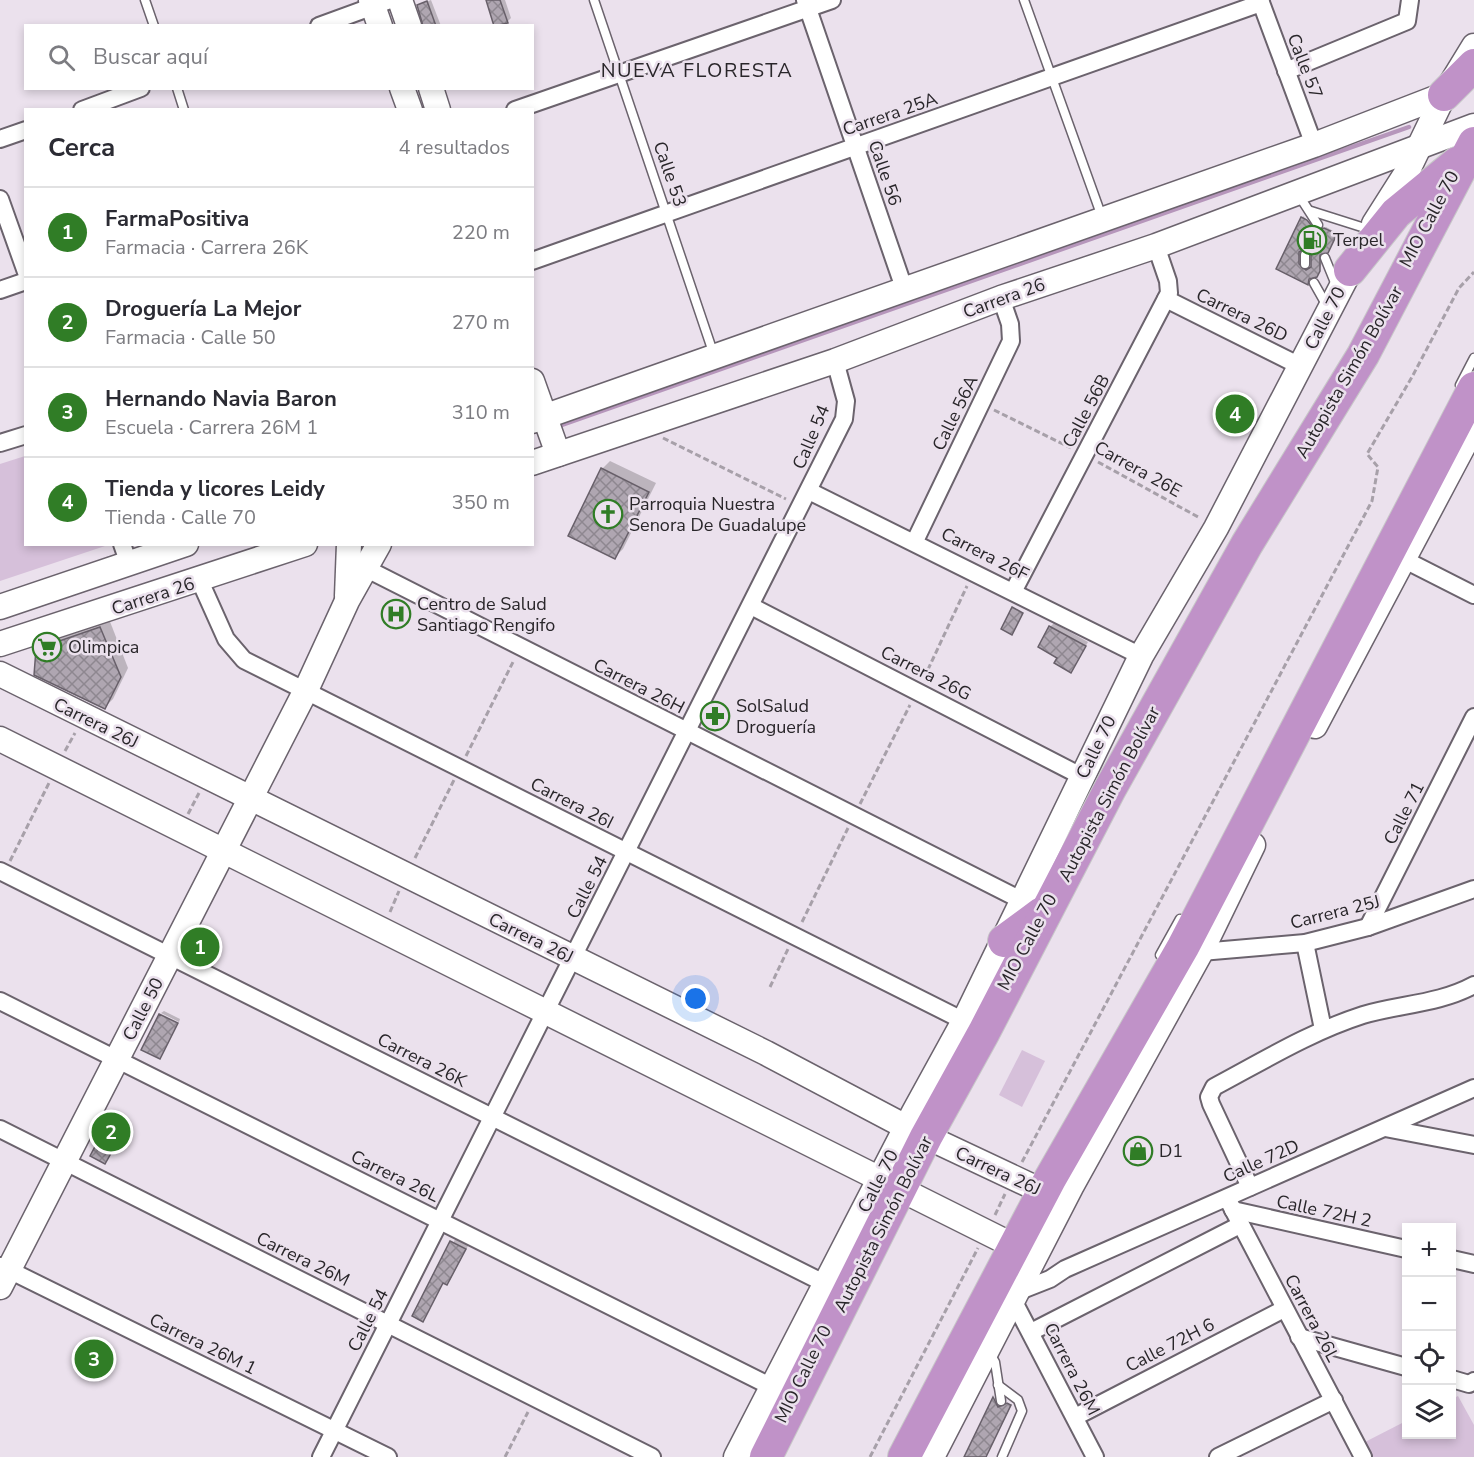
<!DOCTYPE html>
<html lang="es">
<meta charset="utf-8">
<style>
body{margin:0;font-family:"Nunito Sans",sans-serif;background:#f2f2f3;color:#2b2b33}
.controls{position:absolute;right:18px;bottom:18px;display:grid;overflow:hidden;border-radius:0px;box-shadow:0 3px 9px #0003}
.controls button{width:54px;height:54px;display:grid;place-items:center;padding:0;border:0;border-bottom:2px solid #e1e1e2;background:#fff;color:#2b2b33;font:30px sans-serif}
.you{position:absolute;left:696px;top:999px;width:21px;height:21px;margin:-15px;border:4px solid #fff;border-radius:50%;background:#1a73e8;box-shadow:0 0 0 9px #1a73e833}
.badge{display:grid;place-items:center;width:39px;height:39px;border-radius:50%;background:#307d26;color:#fff;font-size:20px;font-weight:700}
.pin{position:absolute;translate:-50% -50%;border:3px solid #fff;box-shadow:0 2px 6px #0006}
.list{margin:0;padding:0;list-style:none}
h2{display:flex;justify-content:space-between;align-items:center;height:78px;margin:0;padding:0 24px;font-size:26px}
h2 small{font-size:20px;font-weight:400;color:#7c7c81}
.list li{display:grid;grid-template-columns:39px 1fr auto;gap:18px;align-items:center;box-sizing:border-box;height:90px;padding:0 24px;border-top:2px solid #e1e1e2}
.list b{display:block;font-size:22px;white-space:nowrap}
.list p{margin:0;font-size:20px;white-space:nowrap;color:#7c7c81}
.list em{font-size:20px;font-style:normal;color:#7c7c81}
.icon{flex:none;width:33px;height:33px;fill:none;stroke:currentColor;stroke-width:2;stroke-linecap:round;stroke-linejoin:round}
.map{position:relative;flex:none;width:1474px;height:1457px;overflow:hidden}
.search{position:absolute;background:#fff;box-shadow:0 3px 9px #0003;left:24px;top:24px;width:510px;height:66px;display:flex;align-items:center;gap:15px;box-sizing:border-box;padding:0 21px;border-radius:0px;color:#7c7c81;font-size:22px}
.panel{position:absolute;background:#fff;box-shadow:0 3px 9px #0003;left:24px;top:108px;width:510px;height:438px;border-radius:0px}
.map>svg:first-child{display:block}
.green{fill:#d6c0da}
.shadow{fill:#0003;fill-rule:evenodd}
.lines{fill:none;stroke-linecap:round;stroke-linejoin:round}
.stream{stroke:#b696bb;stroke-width:4.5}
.building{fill:url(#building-cross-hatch);stroke:#68606a;stroke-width:1.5;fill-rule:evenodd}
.lane-casing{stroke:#6b636d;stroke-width:11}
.street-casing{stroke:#6b636d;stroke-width:20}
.secondary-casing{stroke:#6b636d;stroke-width:27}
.highway-casing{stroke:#c7c7c8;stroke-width:34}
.path{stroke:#a7a0a9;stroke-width:3;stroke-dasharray:6 3;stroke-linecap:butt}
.lane{stroke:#fff;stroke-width:8}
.street{stroke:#fff;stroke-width:16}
.secondary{stroke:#fff;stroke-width:24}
.highway{stroke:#c092c8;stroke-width:32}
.labels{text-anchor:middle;stroke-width:5;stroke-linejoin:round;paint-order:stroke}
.street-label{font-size:18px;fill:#29262a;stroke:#ebe1ed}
.poi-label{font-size:18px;fill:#29262a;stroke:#ebe1ed;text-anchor:start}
.neighbourhood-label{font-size:20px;letter-spacing:1.5px;fill:#29262a;stroke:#ebe1ed}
</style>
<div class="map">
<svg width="1474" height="1457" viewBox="0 0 1474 1457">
<defs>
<pattern id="building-cross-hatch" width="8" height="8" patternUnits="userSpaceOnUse" patternTransform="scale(1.5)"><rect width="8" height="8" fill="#afa6b1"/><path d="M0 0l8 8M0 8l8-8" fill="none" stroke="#8e8790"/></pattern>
</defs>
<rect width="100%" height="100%" fill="#ebe1ed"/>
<g class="green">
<path d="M 25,456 L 26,544 L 108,545 L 0,581 L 0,464 Z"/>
<path d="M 1022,1050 L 1045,1061 L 1022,1107 L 999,1095 Z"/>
<path d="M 1458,1396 L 1474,1425 L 1474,1457 L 1373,1457 L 1365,1442 L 1406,1421 L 1406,1434 L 1452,1434 L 1452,1399 Z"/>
</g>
<g class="shadow">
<path d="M 431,0 L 441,26 L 423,26 L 419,5 Z"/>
<path d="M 487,0 L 505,0 L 511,18 L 507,22 Z"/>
<path d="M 1303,216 L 1317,230 L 1326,227 L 1337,233 L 1329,249 L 1321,253 L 1322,263 L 1318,274 L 1311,276 L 1308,283 L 1278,269 ZM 1309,248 L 1313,255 L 1312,267 L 1304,269 L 1299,262 L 1301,250 Z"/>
<path d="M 610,461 L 656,483 L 623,549 L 615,557 L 602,469 Z"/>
<path d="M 109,619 L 128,668 L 113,699 L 105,707 L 38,650 L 46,641 Z"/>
<path d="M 1054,623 L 1088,642 L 1071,671 L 1060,657 L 1050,627 Z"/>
<path d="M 203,936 L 216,943 L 210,953 L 201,938 Z"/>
<path d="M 164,1011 L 180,1019 L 179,1022 L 161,1013 Z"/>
<path d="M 113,1119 L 126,1126 L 105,1162 L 92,1156 Z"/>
<path d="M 455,1239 L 468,1246 L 450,1280 L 447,1283 L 444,1281 L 423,1320 Z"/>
<path d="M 995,1397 L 1000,1406 L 1012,1404 L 986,1457 L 965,1457 Z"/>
</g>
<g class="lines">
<path class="stream" d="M 562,425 L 1409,127"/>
</g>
<g class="building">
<path d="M 486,0 L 500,0 L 508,23 L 494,26 Z"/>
<path d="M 427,1 L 436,26 L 423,26 L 417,5 Z"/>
<path d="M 1301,217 L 1307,220 L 1316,231 L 1324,228 L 1337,234 L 1328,253 L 1320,255 L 1320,271 L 1317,277 L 1309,279 L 1308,285 L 1276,269 ZM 1304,249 L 1311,255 L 1311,267 L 1306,270 L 1299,264 L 1299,252 Z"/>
<path d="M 601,468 L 649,492 L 615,559 L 568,536 Z"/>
<path d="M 1012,607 L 1023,613 L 1012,635 L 1001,629 Z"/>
<path d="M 1049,626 L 1086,646 L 1071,673 L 1054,663 L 1057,658 L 1038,647 Z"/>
<path d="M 100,627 L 121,677 L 105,709 L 34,675 L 36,649 Z"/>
<path d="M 200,937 L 215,945 L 209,956 L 194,949 Z"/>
<path d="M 159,1014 L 178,1023 L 160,1059 L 141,1050 Z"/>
<path d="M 108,1122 L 124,1130 L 105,1164 L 90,1156 Z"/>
<path d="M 450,1241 L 466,1249 L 447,1285 L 443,1283 L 423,1322 L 412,1316 Z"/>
<path d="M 993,1397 L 998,1407 L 1007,1403 L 1011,1405 L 986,1457 L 964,1457 Z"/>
</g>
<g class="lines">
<g class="lane-casing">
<g id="lane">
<path d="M 145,0 L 154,26"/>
<path d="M 594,0 L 714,355"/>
<path d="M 1024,0 L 1102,217"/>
<path d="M 177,88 L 184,110"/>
<path d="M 1298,194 L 1318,225"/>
<path d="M 1311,211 L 1371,230"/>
<path d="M 1325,258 L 1336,285"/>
<path d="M 1305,264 L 1305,255"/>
<path d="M 1314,283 L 1327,306"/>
<path d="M 1460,385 L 1474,358"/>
<path d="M 1160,955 L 1180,919"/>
<path d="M 989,1352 L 995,1362 L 1001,1401"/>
<path d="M 998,1385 L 1018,1400 L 1022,1411 L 1002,1457"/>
</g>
</g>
<g class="street-casing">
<g id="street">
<path d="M 805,0 L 905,291"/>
<path d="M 1260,0 L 1314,145"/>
<path d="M 319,26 L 390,0"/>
<path d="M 1286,71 L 1407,21 L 1410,0"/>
<path d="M 82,110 L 141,88"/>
<path d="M 515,110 L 832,0"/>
<path d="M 0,139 L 26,130"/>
<path d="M 0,199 L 26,272"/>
<path d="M 532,261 L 1261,3"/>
<path d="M 0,290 L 26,281"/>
<path d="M 1166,299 L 1300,366"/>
<path d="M 0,443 L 26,435"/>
<path d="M 809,491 L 1141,656"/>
<path d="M 915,541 L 1011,341 L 1010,324 L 1001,298"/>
<path d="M 122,544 L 129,564"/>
<path d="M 1405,560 L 1474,595"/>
<path d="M 367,569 L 1023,901"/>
<path d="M 200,581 L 226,639 L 244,660 L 964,1021"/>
<path d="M 1014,590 L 1169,293 L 1168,281 L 1156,246"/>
<path d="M 751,606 L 1081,776"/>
<path d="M 0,871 L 826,1284"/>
<path d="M 1368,927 L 1474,717"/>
<path d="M 1305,943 L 1323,1029"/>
<path d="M 1201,952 L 1305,943 L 1368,927 L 1474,889"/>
<path d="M 0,1001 L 772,1387"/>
<path d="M 1385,1128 L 1474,1145"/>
<path d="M 0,1129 L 652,1457"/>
<path d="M 1250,1187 L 1211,1104 L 1209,1097 L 1214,1087 C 1263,1061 1310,1032 1363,1015 C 1400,1004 1439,1004 1474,985"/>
<path d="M 1227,1198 L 1363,1457"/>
<path d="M 1233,1210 L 1406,1249"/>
<path d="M 1452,1259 L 1474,1264"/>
<path d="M 1,1266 L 388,1457"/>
<path d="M 1017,1292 L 1050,1279 L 1065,1269 L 1474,1088"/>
<path d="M 1013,1300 L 1095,1457"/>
<path d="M 1031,1332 L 1240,1225"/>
<path d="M 1299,1337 L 1406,1367"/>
<path d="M 1452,1379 L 1469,1384 L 1474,1381"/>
<path d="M 1075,1417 L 1284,1309"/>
<path d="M 321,1457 L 844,419 L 846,401 L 835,361"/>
<path d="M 1218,1457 L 1334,1400"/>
</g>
</g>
<g class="secondary-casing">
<g id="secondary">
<path d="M 371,0 L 380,26"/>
<path d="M 400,0 L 409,26"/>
<path d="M 402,88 L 410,110"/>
<path d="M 431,88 L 438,110"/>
<path d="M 1374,224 L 1407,172 L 1444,95 L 1474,46"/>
<path d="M 532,381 L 558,454"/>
<path d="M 532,421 L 1314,145 L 1451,92"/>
<path d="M 532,463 L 835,361 L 1001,298 L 1156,246 L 1474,126"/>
<path d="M 347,596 L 349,544"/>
<path d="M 0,607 L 186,544"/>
<path d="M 0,644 L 305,544"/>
<path d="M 0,674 L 766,1053 L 906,1127 L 1063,1201"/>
<path d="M 1315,726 L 1474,426"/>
<path d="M 0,739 L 1028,1253"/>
<path d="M 0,1287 L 306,690 L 347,601 L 379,544"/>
<path d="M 736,1457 L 914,1112 L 964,1021 L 1141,656 L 1216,528 L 1358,255"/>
<path d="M 932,1457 L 1071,1187 L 1201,952 L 1253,845"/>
</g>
</g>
<g class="highway-casing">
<g id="highway">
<path d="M 1444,95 L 1474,65"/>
<path d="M 1350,270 L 1396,213 L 1457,163"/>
<path d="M 1004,941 L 1042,913"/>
<path d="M 766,1457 L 926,1137 L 984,1032 L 1110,789 L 1247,544 L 1363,355 L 1474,143"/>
<path d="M 904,1457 L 1050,1179 L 1183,947 L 1474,388"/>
</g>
</g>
<g class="path">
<path d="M 994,410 L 1071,448"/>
<path d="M 663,438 L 786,499"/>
<path d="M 1098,462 L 1200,518"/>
<path d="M 924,678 L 967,586"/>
<path d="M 65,751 L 75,733"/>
<path d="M 466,756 L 514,660"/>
<path d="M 860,804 L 910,705"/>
<path d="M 188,814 L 199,793"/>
<path d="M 415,858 L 454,780"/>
<path d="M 10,861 L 49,783"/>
<path d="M 390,912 L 399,891"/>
<path d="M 802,922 L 848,828"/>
<path d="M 770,987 L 788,949"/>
<path d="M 1022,1162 L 1372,501 L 1378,467 L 1367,454 L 1412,377 L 1459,288 L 1474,272"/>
<path d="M 995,1215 L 1005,1194"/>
<path d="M 505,1457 L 528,1412"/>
<path d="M 870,1457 L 978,1248"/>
</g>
<use href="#lane" class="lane"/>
<use href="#street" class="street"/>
<use href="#secondary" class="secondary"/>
<use href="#highway" class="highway"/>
</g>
<defs>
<g id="fuel-ring" transform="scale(1.5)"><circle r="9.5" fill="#ebe1ed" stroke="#307d26" stroke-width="1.5"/><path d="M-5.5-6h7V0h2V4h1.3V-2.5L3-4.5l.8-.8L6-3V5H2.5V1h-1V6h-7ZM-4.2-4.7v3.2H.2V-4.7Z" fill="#307d26"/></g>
<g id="church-ring" transform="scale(1.5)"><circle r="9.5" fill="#ebe1ed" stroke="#307d26" stroke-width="1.5"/><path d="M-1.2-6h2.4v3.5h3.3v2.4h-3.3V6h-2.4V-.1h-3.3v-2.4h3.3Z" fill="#307d26"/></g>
<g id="hospital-ring" transform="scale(1.5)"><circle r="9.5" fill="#ebe1ed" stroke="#307d26" stroke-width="1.5"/><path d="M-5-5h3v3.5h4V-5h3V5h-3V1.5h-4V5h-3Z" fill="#307d26"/></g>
<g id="supermarket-ring" transform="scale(1.5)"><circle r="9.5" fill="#ebe1ed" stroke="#307d26" stroke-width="1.5"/><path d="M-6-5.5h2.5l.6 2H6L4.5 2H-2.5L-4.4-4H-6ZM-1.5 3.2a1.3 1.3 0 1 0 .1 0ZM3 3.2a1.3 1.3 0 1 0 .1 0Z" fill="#307d26"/></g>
<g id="pharmacy-ring" transform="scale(1.5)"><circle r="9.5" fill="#ebe1ed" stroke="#307d26" stroke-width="1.5"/><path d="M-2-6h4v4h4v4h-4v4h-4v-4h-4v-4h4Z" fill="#307d26"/></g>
<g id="shop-ring" transform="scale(1.5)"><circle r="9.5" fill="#ebe1ed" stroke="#307d26" stroke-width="1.5"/><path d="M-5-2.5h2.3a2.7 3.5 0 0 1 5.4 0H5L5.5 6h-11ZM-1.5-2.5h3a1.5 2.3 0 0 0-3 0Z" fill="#307d26"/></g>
</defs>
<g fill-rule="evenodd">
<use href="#fuel-ring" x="1312" y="240"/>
<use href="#church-ring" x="608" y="514"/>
<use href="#hospital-ring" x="396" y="614"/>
<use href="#supermarket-ring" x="47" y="647"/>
<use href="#pharmacy-ring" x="715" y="716"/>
<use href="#shop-ring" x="1138" y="1151"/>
</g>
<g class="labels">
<g class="street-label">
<text transform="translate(1305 66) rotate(69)" y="6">Calle 57</text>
<text transform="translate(890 114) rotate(-19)" y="6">Carrera 25A</text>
<text transform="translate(885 173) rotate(71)" y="6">Calle 56</text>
<text transform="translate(670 174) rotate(71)" y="6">Calle 53</text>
<text transform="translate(1429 219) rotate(-62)" y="6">MIO Calle 70</text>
<text transform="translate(1004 298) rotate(-20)" y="6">Carrera 26</text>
<text transform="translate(1242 315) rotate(26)" y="6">Carrera 26D</text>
<text transform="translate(1325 318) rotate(-63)" y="6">Calle 70</text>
<text transform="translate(1349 372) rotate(-60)" y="6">Autopista Simón Bolívar</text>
<text transform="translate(1086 411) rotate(-62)" y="6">Calle 56B</text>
<text transform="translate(955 413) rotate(-64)" y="6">Calle 56A</text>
<text transform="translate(811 437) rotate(-67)" y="6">Calle 54</text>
<text transform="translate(1138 469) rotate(29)" y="6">Carrera 26E</text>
<text transform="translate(985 554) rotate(27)" y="6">Carrera 26F</text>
<text transform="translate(153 596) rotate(-18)" y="6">Carrera 26</text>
<text transform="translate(926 673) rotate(27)" y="6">Carrera 26G</text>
<text transform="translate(639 686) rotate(27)" y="6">Carrera 26H</text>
<text transform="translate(96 723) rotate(26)" y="6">Carrera 26J</text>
<text transform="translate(1096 747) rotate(-64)" y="6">Calle 70</text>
<text transform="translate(1109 794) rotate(-62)" y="6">Autopista Simón Bolívar</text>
<text transform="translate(572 803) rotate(27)" y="6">Carrera 26I</text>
<text transform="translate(1404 813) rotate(-63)" y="6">Calle 71</text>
<text transform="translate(587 887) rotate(-63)" y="6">Calle 54</text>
<text transform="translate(1335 912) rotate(-14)" y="6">Carrera 25J</text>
<text transform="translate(531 938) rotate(26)" y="6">Carrera 26J</text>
<text transform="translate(1027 942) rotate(-62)" y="6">MIO Calle 70</text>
<text transform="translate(143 1009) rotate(-63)" y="6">Calle 50</text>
<text transform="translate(422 1060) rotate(27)" y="6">Carrera 26K</text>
<text transform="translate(1261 1161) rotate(-24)" y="6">Calle 72D</text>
<text transform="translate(998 1171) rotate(25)" y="6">Carrera 26J</text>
<text transform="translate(395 1176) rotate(26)" y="6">Carrera 26L</text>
<text transform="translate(878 1181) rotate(-63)" y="6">Calle 70</text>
<text transform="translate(1324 1211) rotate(12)" y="6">Calle 72H 2</text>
<text transform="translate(883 1224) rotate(-63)" y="6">Autopista Simón Bolívar</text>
<text transform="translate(303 1259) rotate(26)" y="6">Carrera 26M</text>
<text transform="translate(1312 1318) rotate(62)" y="6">Carrera 26L</text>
<text transform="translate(368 1320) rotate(-63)" y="6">Calle 54</text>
<text transform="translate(203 1344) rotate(26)" y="6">Carrera 26M 1</text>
<text transform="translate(1170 1345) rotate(-27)" y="6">Calle 72H 6</text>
<text transform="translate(1072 1369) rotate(63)" y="6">Carrera 26M</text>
<text transform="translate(803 1374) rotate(-64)" y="6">MIO Calle 70</text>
</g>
<g class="poi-label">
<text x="1333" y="246">Terpel</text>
<text x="629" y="510">Parroquia Nuestra<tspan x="629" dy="21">Senora De Guadalupe</tspan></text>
<text x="417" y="610">Centro de Salud<tspan x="417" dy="21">Santiago Rengifo</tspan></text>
<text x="68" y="653">Olimpica</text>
<text x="736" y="712">SolSalud<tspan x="736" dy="21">Droguería</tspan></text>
<text x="1159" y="1157">D1</text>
</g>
<g class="neighbourhood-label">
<text x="697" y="77">NUEVA FLORESTA</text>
</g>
</g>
</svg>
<div class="controls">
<button>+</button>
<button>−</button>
<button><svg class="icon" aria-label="locate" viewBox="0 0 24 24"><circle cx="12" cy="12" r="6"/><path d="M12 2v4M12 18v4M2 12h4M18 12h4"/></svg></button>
<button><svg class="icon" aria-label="layers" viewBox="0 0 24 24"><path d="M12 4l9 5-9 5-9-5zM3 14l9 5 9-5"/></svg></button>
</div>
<div class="you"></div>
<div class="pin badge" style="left:200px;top:947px">1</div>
<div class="pin badge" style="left:111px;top:1132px">2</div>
<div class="pin badge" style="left:94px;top:1359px">3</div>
<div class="pin badge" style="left:1235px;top:414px">4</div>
<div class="search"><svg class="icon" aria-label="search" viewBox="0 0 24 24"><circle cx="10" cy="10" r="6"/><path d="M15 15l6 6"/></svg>Buscar aquí</div>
<section class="panel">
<h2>Cerca<small>4 resultados</small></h2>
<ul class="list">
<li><span class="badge">1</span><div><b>FarmaPositiva</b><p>Farmacia · Carrera 26K</p></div><em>220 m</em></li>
<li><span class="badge">2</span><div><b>Droguería La Mejor</b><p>Farmacia · Calle 50</p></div><em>270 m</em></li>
<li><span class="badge">3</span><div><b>Hernando Navia Baron</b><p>Escuela · Carrera 26M 1</p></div><em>310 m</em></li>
<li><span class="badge">4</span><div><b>Tienda y licores Leidy</b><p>Tienda · Calle 70</p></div><em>350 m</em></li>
</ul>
</section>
</div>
